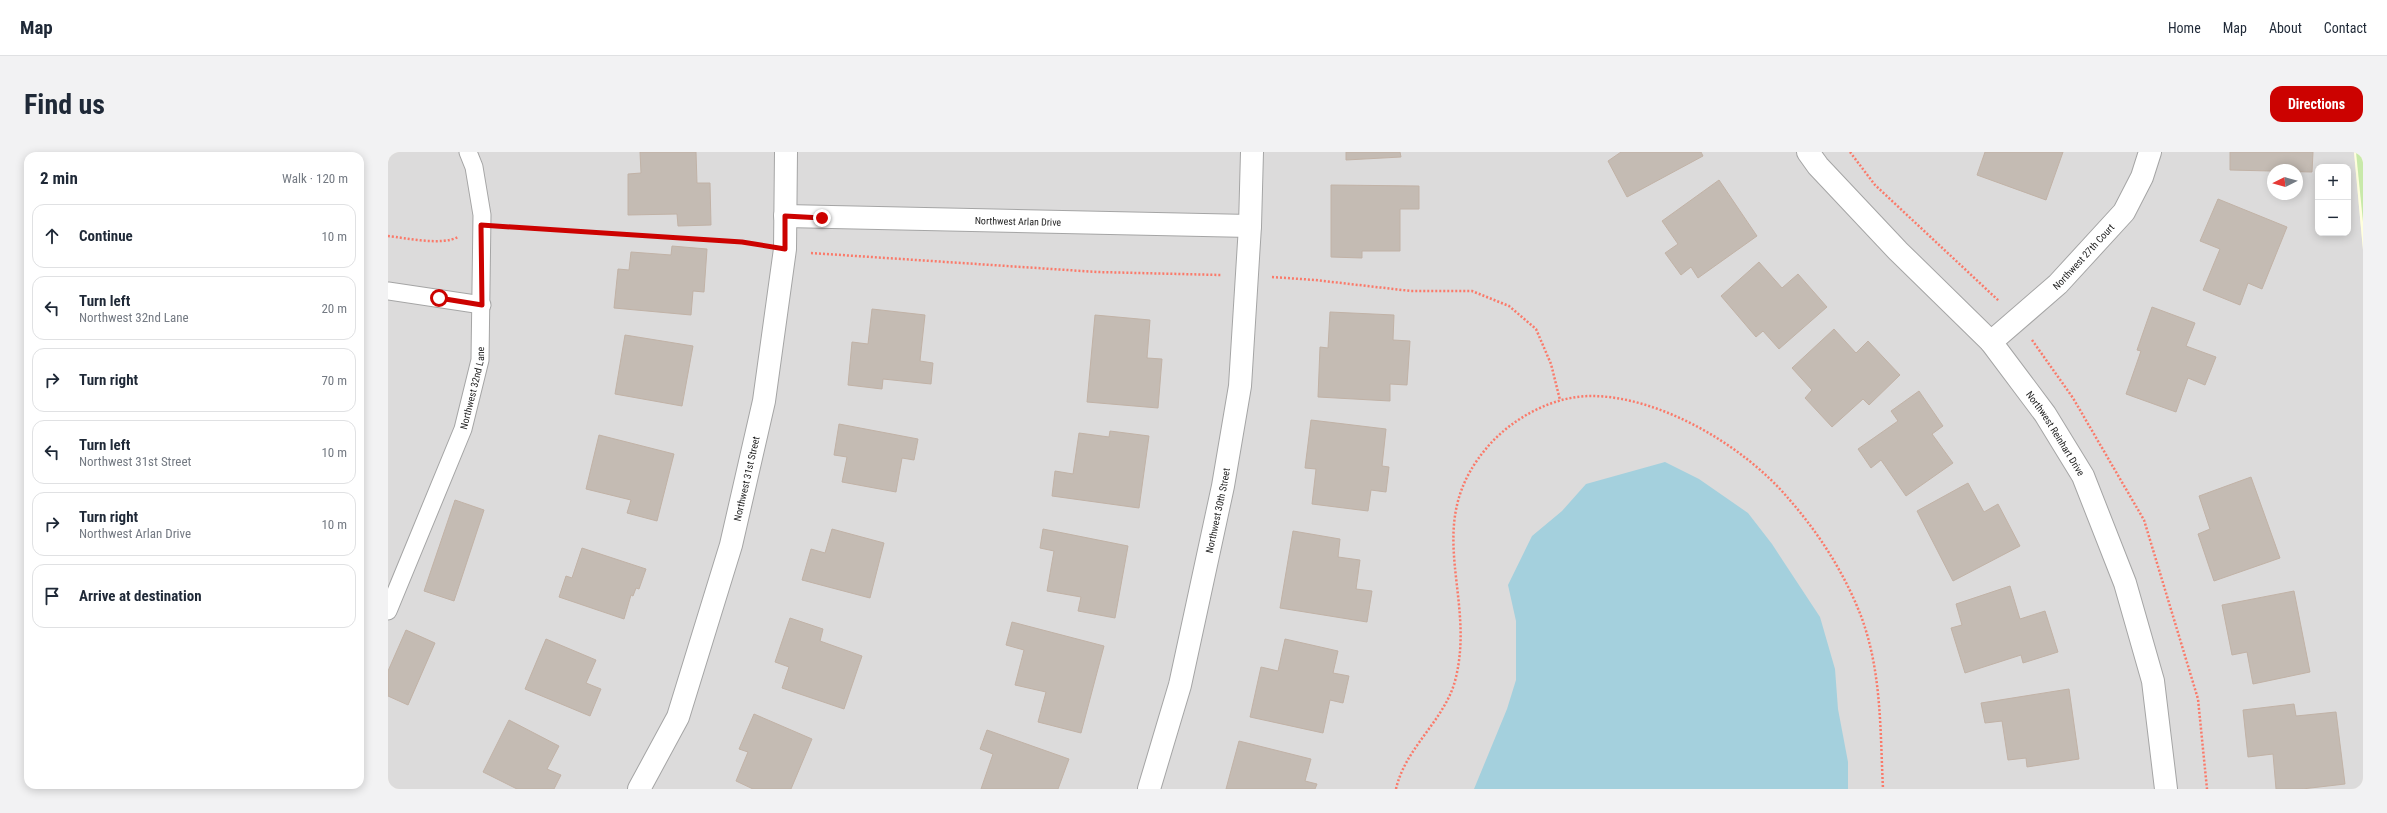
<!DOCTYPE html>
<meta charset="utf-8">
<style>
body{margin:0;font-family:"Roboto Condensed",sans-serif;background:#f2f2f3;color:#1f2937}
.controls{position:absolute;right:12px;top:12px;display:grid;overflow:hidden;border-radius:8px;box-shadow:0 2px 10px #0003}
.controls button{width:36px;height:36px;display:grid;place-items:center;padding:0;border:0;border-bottom:1px solid #e0e1e3;background:#fff;color:#1f2937;font:20px sans-serif}
.compass{position:absolute;left:1879px;top:12px;width:36px;height:36px;border-radius:50%;background:#fff;box-shadow:0 2px 10px #0003;rotate:265deg}
.stop{position:absolute;width:12px;height:12px;margin:-9px;border:3px solid #cc0200;border-radius:50%;background:#fff}
.stop.end{background:#cc0200;border-color:#fff;box-shadow:0 1px 4px #0008}
.list{margin:0;padding:0;list-style:none}
h2{display:flex;justify-content:space-between;align-items:center;height:52px;margin:0;padding:0 16px;font-size:17px}
h2 small{font-size:13px;font-weight:400;color:#747a83}
.list li{display:grid;grid-template-columns:26px 1fr auto;gap:12px;align-items:center;box-sizing:border-box;height:64px;margin:0 8px 8px;padding:0 8px;border:1px solid #e0e1e3;border-radius:12px}
.list b{display:block;font-size:15px;white-space:nowrap}
.list p{margin:0;font-size:13px;white-space:nowrap;color:#747a83}
.list em{font-size:13px;font-style:normal;color:#747a83}
.icon{flex:none;width:22px;height:22px;fill:none;stroke:currentColor;stroke-width:2;stroke-linecap:round;stroke-linejoin:round}
.map{position:relative;flex:none;width:1975px;height:637px;overflow:hidden;border-radius:12px}
header{display:flex;align-items:center;gap:24px;box-sizing:border-box;height:56px;padding:0 20px;background:#fff;border-bottom:1px solid #e0e1e3}
header strong{font-size:19px}
nav{display:flex;gap:22px;margin-inline-start:auto;font-size:14px}
.intro{display:flex;align-items:center;justify-content:space-between;box-sizing:border-box;height:96px;padding:0 24px}
h1{margin:0;font-size:28px}
.button{padding:10px 18px;border-radius:12px;background:#cc0200;color:#fff;font-size:14px;font-weight:700}
main{display:flex;gap:24px;padding:0 24px}
aside{flex:1;background:#fff;border-radius:12px;box-shadow:0 2px 10px #0003}
.map>svg:first-child{display:block}
.residential{fill:#dcdbdb;fill-rule:evenodd}
.education{fill:#ffd}
.grass{fill:#c8e9a9}
.water{fill:#a4d0dd}
.building{fill:#c4bbb3;stroke:#c1b2a6}
.lines{fill:none;stroke-linecap:round;stroke-linejoin:round}
.lane-casing{stroke:#a5a5a5;stroke-width:19}
.street-casing{stroke:#a5a5a5;stroke-width:24}
.path{stroke:#fa7a6a;stroke-width:2.5;stroke-dasharray:2 2;stroke-linecap:butt}
.lane{stroke:#fff;stroke-width:17}
.street{stroke:#fff;stroke-width:22}
.route{stroke:#cc0200;stroke-width:5}
.labels{text-anchor:middle;stroke-width:3;stroke-linejoin:round;paint-order:stroke}
.street-label{font-size:10px;fill:#1e1e1e;stroke:#fff}
</style>
<header>
<strong>Map</strong>
<nav><a>Home</a><a>Map</a><a>About</a><a>Contact</a></nav>
</header>
<div class="intro"><h1>Find us</h1><a class="button">Directions</a></div>
<main>
<aside>
<h2>2 min<small>Walk · 120 m</small></h2>
<ul class="list">
<li><svg class="icon" aria-label="ahead" viewBox="0 0 24 24"><path d="M12 20V5M6 11l6-6 6 6"/></svg><div><b>Continue</b></div><em>10 m</em></li>
<li><svg class="icon" aria-label="left" viewBox="0 0 24 24"><path d="M17 20v-9H6M10 6l-5 5 5 5"/></svg><div><b>Turn left</b><p>Northwest 32nd Lane</p></div><em>20 m</em></li>
<li><svg class="icon" aria-label="right" viewBox="0 0 24 24"><path d="M7 20v-9h11M14 6l5 5-5 5"/></svg><div><b>Turn right</b></div><em>70 m</em></li>
<li><svg class="icon" aria-label="left" viewBox="0 0 24 24"><path d="M17 20v-9H6M10 6l-5 5 5 5"/></svg><div><b>Turn left</b><p>Northwest 31st Street</p></div><em>10 m</em></li>
<li><svg class="icon" aria-label="right" viewBox="0 0 24 24"><path d="M7 20v-9h11M14 6l5 5-5 5"/></svg><div><b>Turn right</b><p>Northwest Arlan Drive</p></div><em>10 m</em></li>
<li><svg class="icon" aria-label="arrive" viewBox="0 0 24 24"><path d="M6 21V4h12l-3 4 3 4H6"/></svg><div><b>Arrive at destination</b></div></li>
</ul>
</aside>
<div class="map">
<svg width="1975" height="637" viewBox="0 0 1975 637">
<rect width="100%" height="100%" fill="#efebe4"/>
<path class="residential" d="M 0,0 L 1966,0 L 1975,98 L 1975,637 L 0,637 ZM 1930,15 L 1960,15 L 1960,81 L 1930,81 ZM 1885,18 L 1909,18 L 1909,42 L 1885,42 Z"/>
<path class="education" d="M 1966,0 L 1975,0 L 1975,98 Z"/>
<path class="grass" d="M 1968,0 L 1975,0 L 1975,70 Z"/>
<path class="water" d="M 1277,310 L 1311,327 L 1360,361 L 1384,392 L 1432,465 L 1447,517 L 1450,557 L 1460,610 L 1460,637 L 1086,637 L 1119,557 L 1128,528 L 1128,469 L 1120,433 L 1144,384 L 1174,359 L 1198,332 Z"/>
<g class="building">
<path d="M 252,0 L 308,0 L 309,31 L 322,31 L 323,73 L 290,74 L 289,62 L 240,63 L 240,22 L 253,21 Z"/>
<path d="M 958,0 L 1012,0 L 1013,5 L 958,8 Z"/>
<path d="M 1233,0 L 1313,0 L 1315,4 L 1239,45 L 1220,9 Z"/>
<path d="M 1597,0 L 1675,0 L 1658,48 L 1589,23 Z"/>
<path d="M 1842,0 L 1925,0 L 1924,20 L 1842,18 Z"/>
<path d="M 1331,28 L 1369,84 L 1310,126 L 1303,115 L 1293,123 L 1277,101 L 1290,92 L 1274,69 Z"/>
<path d="M 943,33 L 1031,34 L 1031,57 L 1012,57 L 1012,99 L 974,99 L 974,106 L 943,105 Z"/>
<path d="M 1830,47 L 1899,75 L 1874,137 L 1860,131 L 1852,153 L 1815,138 L 1832,97 L 1812,89 Z"/>
<path d="M 284,94 L 319,97 L 316,140 L 305,139 L 303,163 L 226,156 L 230,117 L 241,118 L 243,100 L 283,103 Z"/>
<path d="M 1371,110 L 1394,136 L 1410,122 L 1439,155 L 1391,197 L 1375,179 L 1368,185 L 1333,144 Z"/>
<path d="M 1764,155 L 1807,171 L 1798,194 L 1828,205 L 1817,233 L 1800,226 L 1788,260 L 1738,242 L 1753,199 L 1749,198 Z"/>
<path d="M 484,157 L 537,163 L 532,209 L 545,211 L 543,232 L 495,227 L 494,237 L 460,233 L 464,190 L 480,192 Z"/>
<path d="M 942,160 L 1006,163 L 1005,188 L 1022,189 L 1019,233 L 1002,232 L 1002,249 L 930,245 L 932,195 L 940,196 Z"/>
<path d="M 707,163 L 762,168 L 759,206 L 774,207 L 770,256 L 699,250 Z"/>
<path d="M 1446,177 L 1468,201 L 1480,189 L 1512,223 L 1481,253 L 1475,247 L 1444,275 L 1417,246 L 1424,238 L 1404,216 Z"/>
<path d="M 237,183 L 305,194 L 294,254 L 227,242 Z"/>
<path d="M 1531,239 L 1555,274 L 1544,282 L 1565,311 L 1518,344 L 1493,308 L 1483,316 L 1470,297 L 1510,269 L 1503,259 Z"/>
<path d="M 923,268 L 998,277 L 994,314 L 1001,315 L 998,340 L 983,338 L 980,359 L 924,352 L 928,317 L 917,316 Z"/>
<path d="M 451,272 L 530,287 L 526,308 L 514,306 L 508,340 L 454,330 L 459,305 L 446,303 Z"/>
<path d="M 722,279 L 761,284 L 751,356 L 664,344 L 667,319 L 685,322 L 691,281 L 721,285 Z"/>
<path d="M 211,283 L 286,302 L 269,369 L 239,361 L 243,348 L 198,337 Z"/>
<path d="M 1863,325 L 1892,406 L 1826,429 L 1810,382 L 1822,377 L 1811,344 Z"/>
<path d="M 1580,331 L 1596,360 L 1610,352 L 1632,394 L 1565,429 L 1529,359 Z"/>
<path d="M 67,348 L 96,358 L 66,449 L 36,439 Z"/>
<path d="M 444,377 L 496,391 L 482,446 L 414,428 L 423,397 L 437,401 Z"/>
<path d="M 655,377 L 740,394 L 727,466 L 690,459 L 693,445 L 659,439 L 666,399 L 652,396 Z"/>
<path d="M 905,379 L 952,387 L 950,405 L 972,408 L 968,437 L 984,439 L 979,470 L 892,456 Z"/>
<path d="M 194,396 L 258,417 L 251,437 L 248,436 L 245,444 L 243,443 L 236,467 L 171,445 L 178,424 L 184,426 Z"/>
<path d="M 1622,434 L 1632,467 L 1657,459 L 1670,500 L 1635,511 L 1633,503 L 1577,521 L 1563,476 L 1574,473 L 1568,452 Z"/>
<path d="M 1906,439 L 1922,520 L 1865,532 L 1859,500 L 1844,503 L 1834,453 Z"/>
<path d="M 402,466 L 435,477 L 432,489 L 474,504 L 456,557 L 394,536 L 401,515 L 387,510 Z"/>
<path d="M 624,470 L 716,494 L 693,581 L 650,570 L 658,540 L 627,533 L 636,498 L 618,493 Z"/>
<path d="M 18,478 L 47,491 L 20,553 L 0,544 L 0,519 Z"/>
<path d="M 158,487 L 208,508 L 198,531 L 213,537 L 202,564 L 137,537 Z"/>
<path d="M 897,487 L 950,499 L 945,521 L 961,524 L 955,551 L 942,548 L 935,581 L 862,565 L 873,515 L 890,519 Z"/>
<path d="M 1681,537 L 1691,607 L 1639,615 L 1638,606 L 1620,608 L 1614,569 L 1597,571 L 1593,551 Z"/>
<path d="M 1906,552 L 1908,564 L 1948,560 L 1957,632 L 1914,637 L 1888,637 L 1885,602 L 1860,605 L 1855,558 Z"/>
<path d="M 366,562 L 424,587 L 403,637 L 365,637 L 348,629 L 360,600 L 351,597 Z"/>
<path d="M 121,568 L 171,594 L 159,617 L 173,623 L 166,637 L 129,637 L 95,620 Z"/>
<path d="M 599,578 L 681,607 L 670,637 L 593,637 L 605,602 L 592,597 Z"/>
<path d="M 851,589 L 923,607 L 917,629 L 929,632 L 927,637 L 838,637 Z"/>
</g>
<g class="lines">
<g class="lane-casing">
<g id="lane">
<path d="M 0,139 L 94,153"/>
<path id="s1" d="M 0,459 L 75,277 L 92,208 L 94,63 L 86,15 L 80,0"/>
</g>
</g>
<g class="street-casing">
<g id="street">
<path id="s2" d="M 1420,0 L 1430,14 L 1510,99 L 1603,190 L 1657,262 L 1695,324 L 1737,431 L 1765,529 L 1778,637"/>
<path id="s3" d="M 397,64 L 862,74"/>
<path id="s4" d="M 1603,190 L 1670,132 L 1736,60 L 1754,25 L 1762,0"/>
<path id="s5" d="M 251,637 L 290,565 L 343,393 L 376,249 L 397,97 L 398,0"/>
<path id="s6" d="M 761,637 L 792,533 L 835,334 L 852,234 L 862,74 L 864,0"/>
</g>
</g>
<g class="path">
<path d="M 1462,0 L 1487,33 L 1611,149"/>
<path d="M 116,75 L 354,90 L 372,93"/>
<path d="M 0,84 C 18,86 54,94 70,85"/>
<path d="M 423,101 L 709,120 L 833,123"/>
<path d="M 884,125 L 927,128 L 1023,139 L 1084,139 L 1121,154 L 1148,177 L 1163,212 L 1172,248"/>
<path d="M 1644,188 L 1685,246 L 1756,368 L 1810,547 L 1819,637"/>
<path d="M 1008,637 C 1017,596 1056,569 1067,529 C 1090,442 1030,371 1103,291 C 1127,265 1166,244 1203,244 C 1272,244 1356,294 1400,346 C 1429,379 1454,417 1471,459 C 1494,516 1492,577 1495,637"/>
</g>
<use href="#lane" class="lane"/>
<use href="#street" class="street"/>
</g>
<g class="lines">
<path class="route" d="M 51,146 L 94,153 L 93,73 L 354,90 L 397,97 L 397,64 L 434,66"/>
</g>
<g class="labels">
<g class="street-label">
<text dy="4" stroke="none"><textPath href="#s3" startOffset="233">Northwest Arlan Drive</textPath></text>
<text dy="4" stroke="none"><textPath href="#s4" startOffset="126">Northwest 27th Court</textPath></text>
<text dy="4" stroke="none"><textPath href="#s1" startOffset="239">Northwest 32nd Lane</textPath></text>
<text dy="4" stroke="none"><textPath href="#s2" startOffset="376">Northwest Reinhart Drive</textPath></text>
<text dy="4" stroke="none"><textPath href="#s5" startOffset="330">Northwest 31st Street</textPath></text>
<text dy="4" stroke="none"><textPath href="#s6" startOffset="287">Northwest 30th Street</textPath></text>
</g>
</g>
</svg>
<div class="controls">
<button>+</button>
<button>−</button>
</div>
<svg class="compass" viewBox="-18 -18 36 36"><path d="M0-13l5 13h-10z" fill="#e53935"/><path d="M0 13l5-13h-10z" fill="#747a83"/></svg>
<div class="stop" style="left:51px;top:146px"></div>
<div class="stop end" style="left:434px;top:66px"></div>
</div>
</main>
